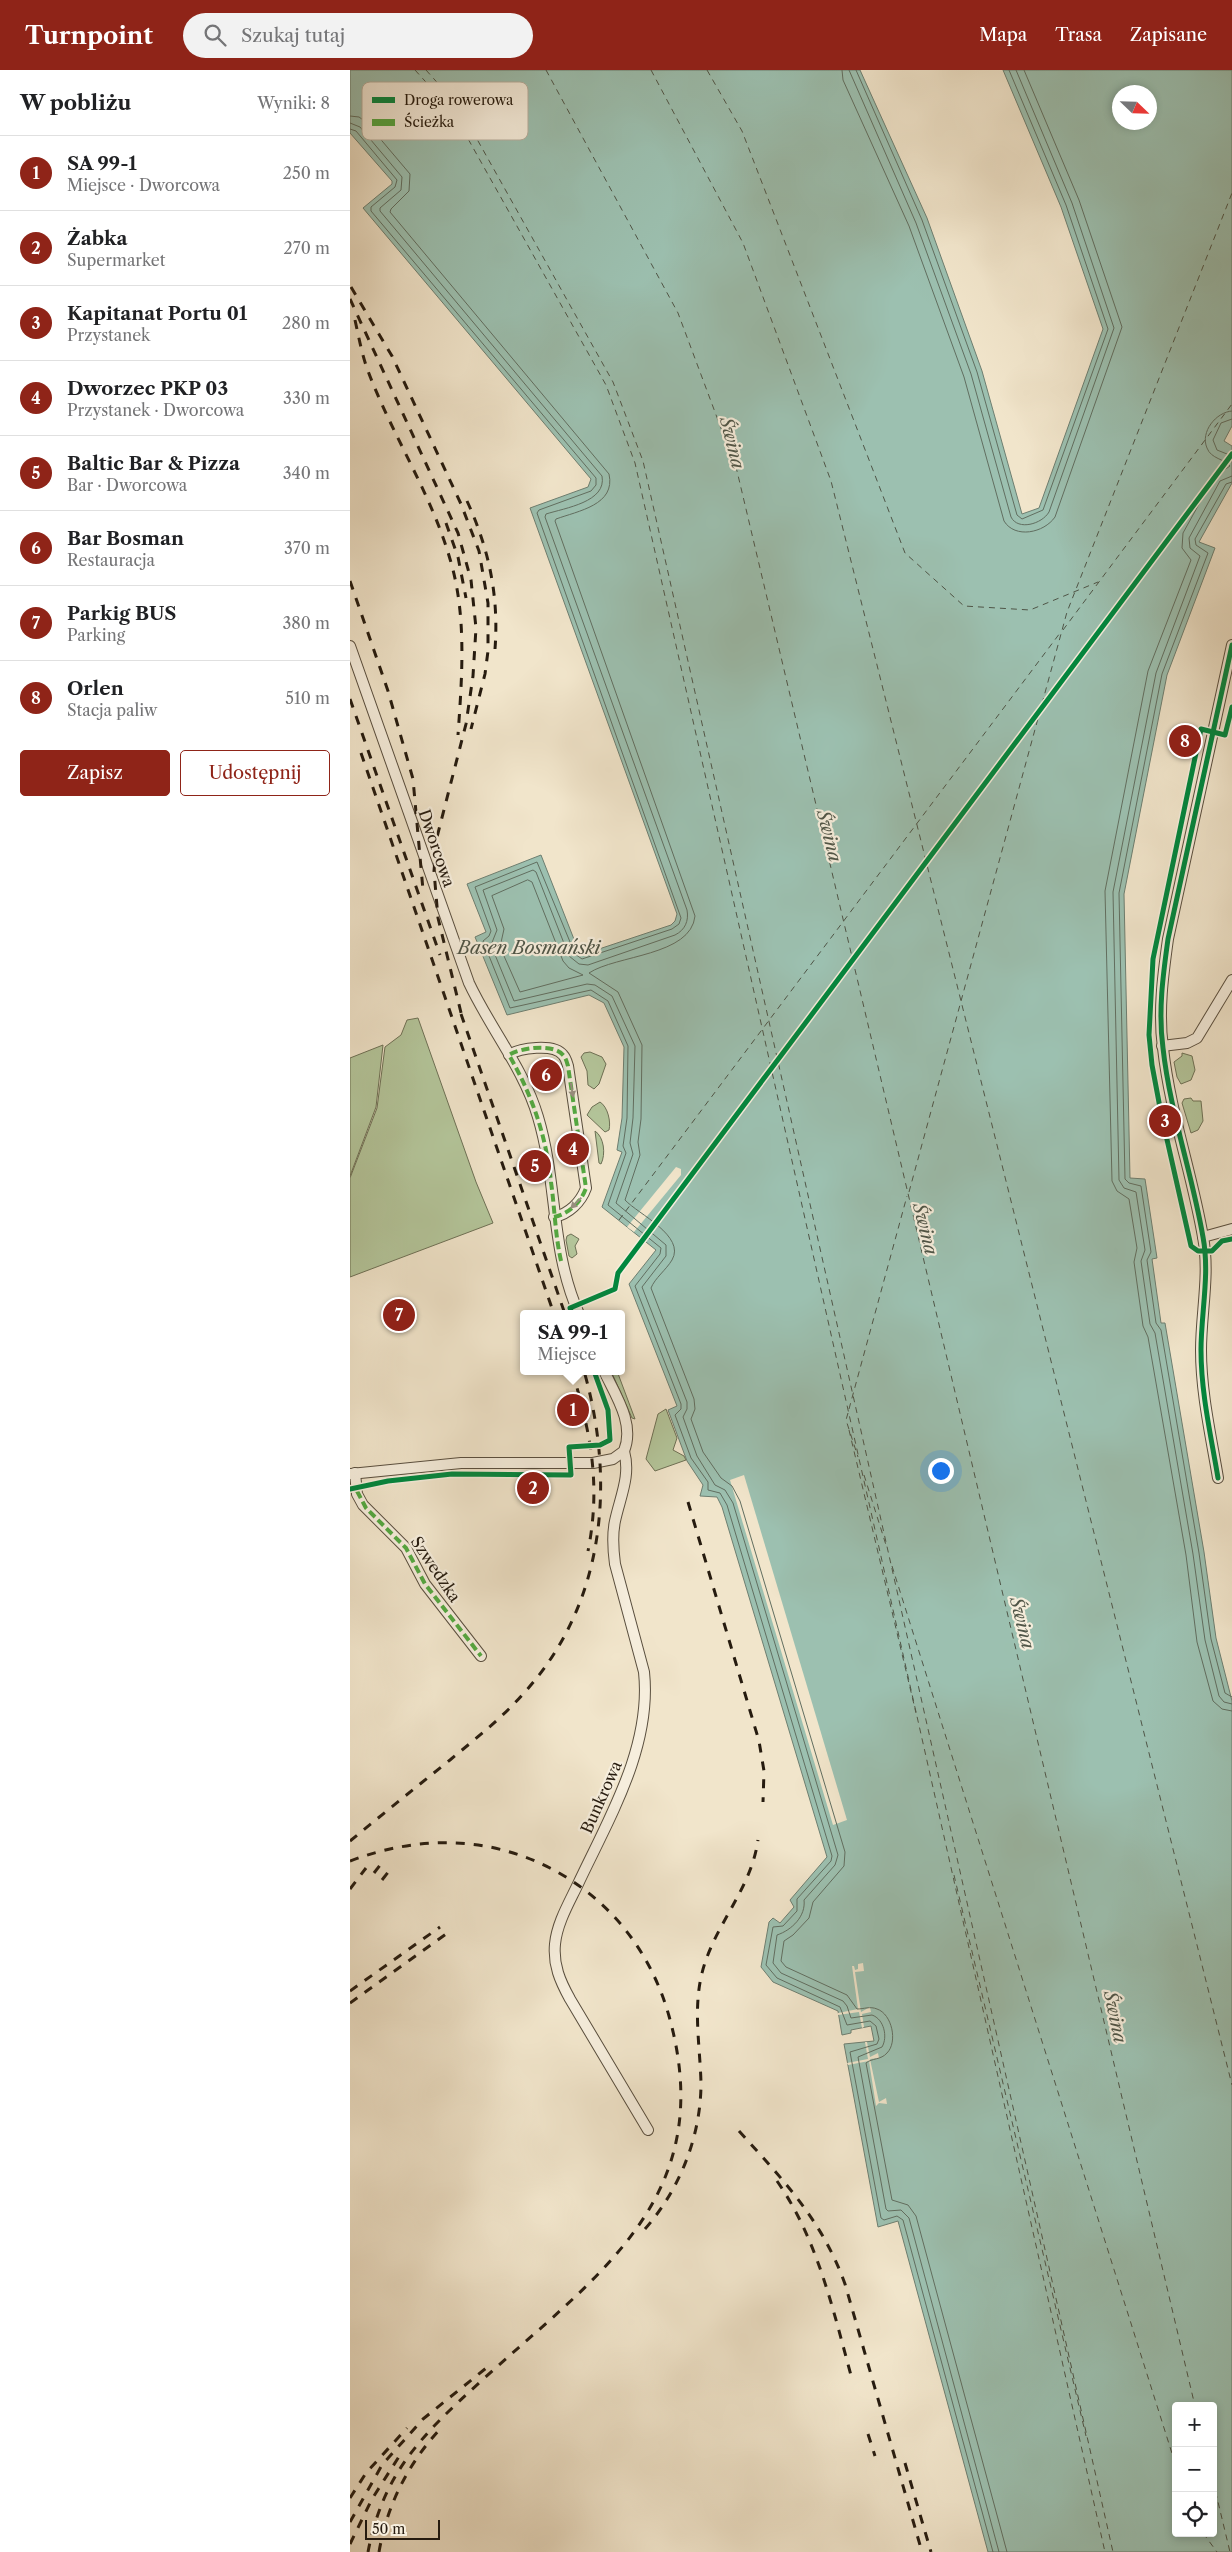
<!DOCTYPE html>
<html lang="pl">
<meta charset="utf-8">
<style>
body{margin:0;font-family:"Libre Caslon Text",serif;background:#f2f2f2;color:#202124}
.controls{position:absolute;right:15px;bottom:15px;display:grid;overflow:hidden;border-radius:5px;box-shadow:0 2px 8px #0003}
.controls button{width:45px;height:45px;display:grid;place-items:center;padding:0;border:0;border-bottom:1px solid #e0e0e0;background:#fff;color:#202124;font:25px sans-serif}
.compass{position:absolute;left:762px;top:15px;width:45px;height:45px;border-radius:50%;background:#fff;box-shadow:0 2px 8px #0003;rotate:113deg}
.scale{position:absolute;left:15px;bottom:12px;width:75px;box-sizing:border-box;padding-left:5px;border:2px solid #261b0f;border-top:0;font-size:14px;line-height:18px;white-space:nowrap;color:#261b0f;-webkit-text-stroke:4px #f6eedd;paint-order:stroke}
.you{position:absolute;left:590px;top:1400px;width:18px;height:18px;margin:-12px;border:4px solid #fff;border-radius:50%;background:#1a73e8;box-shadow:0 0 0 8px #1a73e833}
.badge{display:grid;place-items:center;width:32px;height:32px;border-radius:50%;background:#8f2418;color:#fff;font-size:16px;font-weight:700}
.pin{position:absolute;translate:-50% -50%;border:2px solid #fff;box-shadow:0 1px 5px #0006}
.popup{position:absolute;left:170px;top:1240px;width:105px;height:65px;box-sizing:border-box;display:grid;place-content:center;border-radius:5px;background:#fff;filter:drop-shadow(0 1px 4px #0005);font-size:16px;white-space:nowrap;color:#757577}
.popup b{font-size:19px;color:#202124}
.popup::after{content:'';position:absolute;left:50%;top:100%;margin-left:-10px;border:10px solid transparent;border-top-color:#fff}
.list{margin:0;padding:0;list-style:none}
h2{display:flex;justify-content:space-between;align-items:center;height:65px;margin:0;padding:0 20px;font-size:21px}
h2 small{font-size:16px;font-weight:400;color:#757577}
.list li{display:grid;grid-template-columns:32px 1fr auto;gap:15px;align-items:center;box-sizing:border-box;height:75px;padding:0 20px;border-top:1px solid #e0e0e0}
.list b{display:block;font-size:19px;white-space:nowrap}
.list p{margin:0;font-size:16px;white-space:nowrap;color:#757577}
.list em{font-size:16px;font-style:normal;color:#757577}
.actions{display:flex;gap:10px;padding:15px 20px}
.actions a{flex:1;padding:11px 0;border:1px solid #8f2418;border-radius:5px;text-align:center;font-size:18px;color:#8f2418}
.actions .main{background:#8f2418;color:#fff}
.icon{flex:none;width:28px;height:28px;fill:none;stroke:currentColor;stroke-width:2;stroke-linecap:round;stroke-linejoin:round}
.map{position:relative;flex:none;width:882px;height:2482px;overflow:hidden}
header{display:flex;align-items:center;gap:30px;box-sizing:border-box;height:70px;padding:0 25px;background:#8f2418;color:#fff}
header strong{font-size:24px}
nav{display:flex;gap:28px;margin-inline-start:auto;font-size:18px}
.search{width:350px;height:45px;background:#f2f2f2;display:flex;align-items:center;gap:12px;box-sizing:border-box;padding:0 18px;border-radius:28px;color:#757577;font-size:19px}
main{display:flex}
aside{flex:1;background:#fff}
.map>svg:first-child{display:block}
.green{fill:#b4c69b;stroke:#6d7055}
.water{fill:#9cc0b0;stroke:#6d7e70;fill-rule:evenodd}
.pier{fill:#f1e5cb}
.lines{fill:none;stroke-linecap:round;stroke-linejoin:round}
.shore{stroke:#616e60;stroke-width:1}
.ferry{stroke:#4f5547;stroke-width:1;stroke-dasharray:6 5;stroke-linecap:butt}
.minor-casing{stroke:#594e3e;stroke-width:12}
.minor{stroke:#f6eedd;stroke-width:10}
.rail{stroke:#261b0f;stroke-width:3;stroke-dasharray:9 9;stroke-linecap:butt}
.quiet{stroke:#53a941;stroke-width:4;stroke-dasharray:8 4;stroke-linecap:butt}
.cycleway-casing{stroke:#f6eedd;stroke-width:8}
.cycleway{stroke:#00873e;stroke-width:5}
.oneway{fill:#988f80}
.labels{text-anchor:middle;stroke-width:4.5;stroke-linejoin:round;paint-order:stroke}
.street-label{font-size:16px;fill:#261b0f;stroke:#f6eedd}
.water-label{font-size:18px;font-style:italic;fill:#4f5547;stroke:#f6eedd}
.key{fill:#f6eedd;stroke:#b8af9f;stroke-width:1}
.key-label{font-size:14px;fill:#261b0f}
</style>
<header>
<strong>Turnpoint</strong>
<div class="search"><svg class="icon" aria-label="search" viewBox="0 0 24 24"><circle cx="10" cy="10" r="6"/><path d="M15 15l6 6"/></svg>Szukaj tutaj</div>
<nav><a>Mapa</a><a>Trasa</a><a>Zapisane</a></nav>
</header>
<main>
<aside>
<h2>W pobliżu<small>Wyniki: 8</small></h2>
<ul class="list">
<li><span class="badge">1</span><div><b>SA 99-1</b><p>Miejsce · Dworcowa</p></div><em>250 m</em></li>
<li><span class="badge">2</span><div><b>Żabka</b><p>Supermarket</p></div><em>270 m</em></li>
<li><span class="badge">3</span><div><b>Kapitanat Portu 01</b><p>Przystanek</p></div><em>280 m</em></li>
<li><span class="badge">4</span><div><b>Dworzec PKP 03</b><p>Przystanek · Dworcowa</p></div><em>330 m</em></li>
<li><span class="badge">5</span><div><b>Baltic Bar &amp; Pizza</b><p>Bar · Dworcowa</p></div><em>340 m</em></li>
<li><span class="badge">6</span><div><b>Bar Bosman</b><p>Restauracja</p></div><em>370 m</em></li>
<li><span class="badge">7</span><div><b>Parkig BUS</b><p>Parking</p></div><em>380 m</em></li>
<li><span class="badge">8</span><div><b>Orlen</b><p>Stacja paliw</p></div><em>510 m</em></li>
</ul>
<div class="actions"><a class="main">Zapisz</a><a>Udostępnij</a></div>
</aside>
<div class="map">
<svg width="882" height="2482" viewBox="0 0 882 2482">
<rect width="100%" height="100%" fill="#f1e5cb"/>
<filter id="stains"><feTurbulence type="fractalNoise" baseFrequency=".004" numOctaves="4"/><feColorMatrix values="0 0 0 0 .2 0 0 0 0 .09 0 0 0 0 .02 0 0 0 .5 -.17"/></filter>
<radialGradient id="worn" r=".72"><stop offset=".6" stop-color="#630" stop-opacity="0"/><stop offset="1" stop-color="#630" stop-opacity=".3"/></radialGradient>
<g class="green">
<path d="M 68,948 L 126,1112 L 143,1153 L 0,1207 L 0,1108 L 27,1038 L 35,977 L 51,965 L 57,950 Z"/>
<path d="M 33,975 L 26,1037 L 0,1106 L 0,988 Z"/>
<path d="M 240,982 L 252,987 L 256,994 L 249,1014 L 244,1019 L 238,1015 L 237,1001 L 231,987 L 234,983 Z"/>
<path d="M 832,983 L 842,986 L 845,1000 L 841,1010 L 831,1014 L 827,1007 L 824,992 L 832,986 Z"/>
<path d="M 841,1028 L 843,1031 L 851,1031 L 853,1051 L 848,1060 L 841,1063 L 832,1033 L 834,1029 Z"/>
<path d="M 250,1032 C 258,1037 261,1052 259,1060 L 255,1062 L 237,1045 L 242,1037 Z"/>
<path d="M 245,1061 C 254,1067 256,1084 251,1094 L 249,1093 Z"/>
<path d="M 221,1164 L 229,1169 L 225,1176 L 227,1184 L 222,1188 L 219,1186 L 216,1170 L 217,1166 Z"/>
<path d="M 261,1301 L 267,1301 L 285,1349 L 282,1348 Z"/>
<path d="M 316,1339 L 327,1368 L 323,1380 L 334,1386 L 336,1390 L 305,1401 L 296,1389 L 308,1344 Z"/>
</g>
<path class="water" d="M 0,0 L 510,0 L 577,148 L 632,301 L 672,444 L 689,438 L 753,259 L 711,137 L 653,0 L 882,0 L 882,356 L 874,371 L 882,376 L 882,413 L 849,472 L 865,478 L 817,605 L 774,824 L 780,1108 L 795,1109 L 807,1188 L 802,1189 L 811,1253 L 815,1253 L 854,1482 L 866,1568 L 882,1631 L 882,2482 L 638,2482 L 548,2151 L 528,2157 L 494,1974 L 524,1971 L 521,1956 L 501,1960 L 501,1963 L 492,1965 L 488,1941 L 423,1912 L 411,1897 L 419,1852 L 423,1848 L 430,1853 L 444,1837 L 440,1830 L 477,1787 L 372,1437 L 367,1427 L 350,1426 L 353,1415 L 337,1391 L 318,1340 L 327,1336 L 279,1214 L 306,1180 L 252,1137 L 272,1082 L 267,1080 L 272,1048 L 274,977 L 254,933 L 239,925 L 157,945 L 125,867 L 136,862 L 117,814 L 191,785 L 229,882 L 234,884 L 321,855 L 325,851 L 327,844 L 180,438 L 238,417 L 241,409 L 13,138 L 42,114 L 42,111 L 0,63 ZM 770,22 L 800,22 L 800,52 L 770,52 ZM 826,2336 L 863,2336 L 863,2463 L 826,2463 Z"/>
<g class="pier">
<path d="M 326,1097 L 331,1099 L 331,1105 L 284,1162 L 277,1157 Z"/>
<path d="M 394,1405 L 497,1750 L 483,1755 L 380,1410 Z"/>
<path d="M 513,1893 L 514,1901 L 505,1902 L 511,1942 L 520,1937 L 521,1942 L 512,1944 L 514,1957 L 512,1958 L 509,1942 L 488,1945 L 488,1943 L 508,1939 L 502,1896 L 504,1896 L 505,1900 L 508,1899 L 508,1894 Z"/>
<path d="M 515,1972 L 517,1972 L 520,1987 L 528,1983 L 529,1988 L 520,1989 L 529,2032 L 536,2028 L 537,2034 L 529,2033 L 526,2036 L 519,1991 L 498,1995 L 497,1993 L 518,1989 Z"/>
</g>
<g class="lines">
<g class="shore">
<path d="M 492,0 L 493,10 L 559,156 L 614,307 L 654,451 C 665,469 694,463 705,447 L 772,257 L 729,130 L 674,0"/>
<path d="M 499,0 L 566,153 L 621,304 L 661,447 C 668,461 692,454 699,442 L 764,258 L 722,133 L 666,0"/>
<path d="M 506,0 L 572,150 L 627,302 L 667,445 L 672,449 L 693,440 L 758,259 L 716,135 L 659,0"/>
<path d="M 0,46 L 9,47 L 16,52 L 60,104 L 59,121 L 41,139 L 40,142 L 259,404 C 266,435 228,441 206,449 L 205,451 L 345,846 C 341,886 266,885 239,903 L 268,922 L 292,975 L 291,1049 L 288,1072 L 290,1085 L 275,1130 C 288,1144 336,1166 322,1190 C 316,1200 305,1208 301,1218 L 344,1329 L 345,1339 L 341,1349 L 353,1382 L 371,1408 L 382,1416 L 390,1431 L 495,1782 L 494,1796 L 463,1832 L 459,1848 L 443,1865 L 434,1871 L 431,1891 L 436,1897 L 497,1925 L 507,1939 C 514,1939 520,1936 527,1939 C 542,1944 548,1972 537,1983 C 531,1990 522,1988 516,1993 L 542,2130 L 558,2135 L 566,2146 L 657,2482"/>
<path d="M 0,53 L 10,57 L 52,107 L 51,120 L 30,138 L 30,141 L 252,406 C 257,432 215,438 196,444 L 195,447 L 337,840 C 339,851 335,860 325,865 L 238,895 L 229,894 L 219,886 L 186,802 L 183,800 L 133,820 L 147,860 L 141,875 L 164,931 L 237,914 L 245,915 L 262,926 L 285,976 L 283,1048 L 280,1073 L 283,1084 L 266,1133 L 316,1175 L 316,1186 L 292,1217 L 337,1332 L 337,1339 L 333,1347 L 347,1386 L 365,1415 L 375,1420 L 383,1433 L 488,1785 L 485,1795 L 454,1830 C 456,1846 442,1860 427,1865 L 423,1893 L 431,1903 L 493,1931 L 497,1936 L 501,1948 L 522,1945 C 534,1949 538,1967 532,1977 L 508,1987 L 536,2139 L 538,2141 L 551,2140 L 559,2148 L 649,2482"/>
<path d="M 0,59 L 6,61 L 47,110 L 45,117 L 21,137 L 21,141 L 246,408 L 246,415 L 241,421 L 189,440 L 187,443 L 331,848 L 329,854 L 322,859 L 232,889 L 225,884 L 187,792 L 125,817 L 141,861 L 139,866 L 133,871 L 160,938 L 241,920 L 258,931 L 278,976 L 277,1048 L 273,1076 L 276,1083 L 258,1135 L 311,1178 L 310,1184 L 285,1216 L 331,1334 L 331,1339 L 325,1345 L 341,1388 L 358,1412 L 358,1420 L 370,1423 L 377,1435 L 482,1786 L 481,1791 L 447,1829 L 447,1841 L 433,1856 L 423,1857 L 416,1895 L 427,1908 L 490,1937 L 497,1955 L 520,1951 L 526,1956 L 529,1969 L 527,1974 L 500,1982 L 531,2148 L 534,2150 L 547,2146 L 553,2150 L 643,2482"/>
<path d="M 882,341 C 866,342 850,362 857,378 C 861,389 875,389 880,396 L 864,407 L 833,463 L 832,478 L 841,490 L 798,601 L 755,821 L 762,1111 L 767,1121 L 779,1129 L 787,1178 L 784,1192 L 793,1256 L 798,1267 L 836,1485 L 847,1572 L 863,1631 L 872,1639 L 882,1641"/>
<path d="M 882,349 L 871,353 L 863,370 L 867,380 L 882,386"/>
<path d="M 882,406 L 870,411 L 839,468 L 840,478 L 850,486 L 806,603 L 763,822 L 769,1110 L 774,1118 L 786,1122 L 795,1180 L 791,1191 L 800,1254 L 805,1263 L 843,1484 L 855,1570 L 869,1626 L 874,1632 L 882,1634"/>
<path d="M 882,412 L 876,414 L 845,469 L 846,475 L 858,483 L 812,604 L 769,823 L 775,1109 L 779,1113 L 791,1116 L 801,1182 L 797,1190 L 806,1253 L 811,1260 L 849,1483 L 861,1569 L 875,1623 L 882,1627"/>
<path d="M 178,810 L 182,812 L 213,891 L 219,898 L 233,905 L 170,922 L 150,877 L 154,859 L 142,826 Z"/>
</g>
<g class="ferry">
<path d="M 65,0 L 103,42 L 256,315 L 285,393 L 755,2482"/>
<path d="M 76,0 L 109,37 L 263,312 L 293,391 L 763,2482"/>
<path d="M 196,0 L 328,243 L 387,401 L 845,2336"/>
<path d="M 301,0 L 393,173 L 481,411 L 882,2015"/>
<path d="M 357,0 L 392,61 L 555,483 L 614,536 L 680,540 L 748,512"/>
<path d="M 713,560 L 882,334"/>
<path d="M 691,639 L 882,384"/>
<path d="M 559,1122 L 717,542 L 882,123"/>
<path d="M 269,1150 L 710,563"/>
<path d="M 294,1170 L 689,642"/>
<path d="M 499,1339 L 557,1126"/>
<path d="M 498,1343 L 496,1350 L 508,1387"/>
<path d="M 499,1360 L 566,1643"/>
<path d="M 514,1405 L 536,1475"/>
<path d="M 542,1496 L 826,2396"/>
<path d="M 604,1805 L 736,2366"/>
<path d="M 863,2411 L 880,2482"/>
<path d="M 853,2463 L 867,2482"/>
</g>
<g class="minor-casing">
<g id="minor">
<path d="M 0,576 L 119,913 C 140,958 174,999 188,1047 C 208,1114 200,1179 229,1244"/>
<path d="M 812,976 L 837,973 L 847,968 L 882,910"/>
<path d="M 159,985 C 169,978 204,973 213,985 C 216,988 217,993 218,996 L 236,1118 C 231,1132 219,1144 204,1147"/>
<path d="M 853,1167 L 882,1159"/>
<path d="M 274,1381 C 281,1406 270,1427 265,1451 C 262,1465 263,1479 265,1494 L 294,1602 C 302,1677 259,1748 228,1814 C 219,1833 207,1853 205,1874 C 203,1895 210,1911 220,1929 L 298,2060"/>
<path d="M 5,1403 L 7,1424 L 13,1435 L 56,1478 L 75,1514 L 131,1586"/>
<path d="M 0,1404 L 111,1393 L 243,1393 L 263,1389 L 274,1381 C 285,1354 266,1326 254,1301"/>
<path d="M 868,1408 C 861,1366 851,1323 851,1280 C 851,1243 860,1204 853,1167 C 842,1103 820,1042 813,978 C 808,942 813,905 818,869 L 882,575"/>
</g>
</g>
<use href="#minor" class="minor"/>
<g class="rail">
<path d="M 1,217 L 42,286 L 111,434 L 129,481 L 138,533 L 138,581 L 135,604 L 121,659"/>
<path d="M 0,229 L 108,463 L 121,510 L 126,558 L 123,606 L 116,654 L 87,767 L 84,801 L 88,848 L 113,951"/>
<path d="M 5,250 C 9,268 12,285 18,301 C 42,365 81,423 100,489 C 117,545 112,607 108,665"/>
<path d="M 117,431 C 139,479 149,526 145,579"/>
<path d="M 96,453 L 108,487 L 116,528"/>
<path d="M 0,511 L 38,621 L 63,709 L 73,820"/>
<path d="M 0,629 L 90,885"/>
<path d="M 11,683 L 204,1244"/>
<path d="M 111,944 L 215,1244"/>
<path d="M 222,1301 C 241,1363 251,1416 238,1481"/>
<path d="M 338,1432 L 409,1671 L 414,1701 L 413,1732"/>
<path d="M 0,1771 C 33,1744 66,1717 100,1690 C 125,1669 151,1649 173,1624 C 255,1535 266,1413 234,1301"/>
<path d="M 0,1791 C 67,1766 135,1765 200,1798 C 260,1829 301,1882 319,1946 C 370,2128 247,2205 129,2313 C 72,2365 33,2403 18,2482"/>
<path d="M 24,1803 L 34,1790"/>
<path d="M 32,1810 L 43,1796"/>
<path d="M 0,1819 L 16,1798"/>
<path d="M 0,1921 L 90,1857"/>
<path d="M 0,1933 L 96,1864"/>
<path d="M 389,2061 C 434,2111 472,2150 495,2214 L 572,2482"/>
<path d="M 427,2111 C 468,2170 483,2240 502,2309"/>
<path d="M 295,2159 C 330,2119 351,2066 351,2013 C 350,1976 343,1939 352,1903 C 364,1855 401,1820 408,1770"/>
<path d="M 518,2364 L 525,2386"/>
<path d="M 555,2393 L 581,2482"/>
<path d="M 0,2428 L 16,2403 L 57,2358"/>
<path d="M 0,2452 L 32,2395 L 73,2349 L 140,2295"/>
<path d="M 0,2474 L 22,2429 L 50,2385"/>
<path d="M 29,2482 C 37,2435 58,2394 90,2359"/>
</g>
<g class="quiet">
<path d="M 204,1147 C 219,1144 231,1132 236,1118 L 218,996 C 217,993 216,988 213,985 C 204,973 169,978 159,985 C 182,1025 196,1065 201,1112 C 205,1140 205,1167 212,1195"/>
<path d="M 7,1421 L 16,1438 L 56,1478 L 75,1514 L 131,1586"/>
</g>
<g class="cycleway-casing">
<g id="cycleway">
<path d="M 882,637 L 875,665 L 851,659 L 803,889 L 799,965 L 802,995 L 811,1043 L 841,1176 L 848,1181 L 862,1181 L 872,1171 L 882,1169"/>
<path d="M 222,1244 L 220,1238 L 265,1219 L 268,1203 L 882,384"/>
<path d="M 868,1408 C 861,1366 851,1323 851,1280 C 851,1243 860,1204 853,1167 C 842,1103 820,1042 813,978 C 808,942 813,905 818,869 L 882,575"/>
<path d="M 0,1419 L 38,1411 L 102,1404 L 221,1405 L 219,1377 L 250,1375 L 260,1370 L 258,1340 L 244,1301"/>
</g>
</g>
<use href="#cycleway" class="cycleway"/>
</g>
<defs><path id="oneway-solid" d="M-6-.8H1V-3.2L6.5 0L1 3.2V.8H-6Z" transform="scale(1.25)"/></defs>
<g class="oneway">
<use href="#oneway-solid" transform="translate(222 1020) rotate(81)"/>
<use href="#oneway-solid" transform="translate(226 1133) rotate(135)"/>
</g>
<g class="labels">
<g class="street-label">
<text transform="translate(87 778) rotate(71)" y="6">Dworcowa</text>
<text transform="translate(86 1499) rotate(56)" y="6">Szwedzka</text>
<text transform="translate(251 1727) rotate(-66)" y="6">Bunkrowa</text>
</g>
<g class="water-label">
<text transform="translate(382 373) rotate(76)" y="6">Świna</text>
<text transform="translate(479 766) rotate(76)" y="6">Świna</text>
<text x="179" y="884">Basen Bosmański</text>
<text transform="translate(575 1159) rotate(76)" y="6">Świna</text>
<text transform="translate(672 1553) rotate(76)" y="6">Świna</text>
<text transform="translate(765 1947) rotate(78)" y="6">Świna</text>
</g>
</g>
<rect x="12" y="12" width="166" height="58" rx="8" class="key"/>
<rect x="22" y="27" width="23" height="6" fill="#00873e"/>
<rect x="22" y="49" width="23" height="7" fill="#53a941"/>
<g class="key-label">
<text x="54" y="35">Droga rowerowa</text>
<text x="54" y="57">Ścieżka</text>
</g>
<rect width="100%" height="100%" filter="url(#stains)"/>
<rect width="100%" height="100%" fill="url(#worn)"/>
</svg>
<div class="controls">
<button>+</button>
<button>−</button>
<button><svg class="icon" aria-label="locate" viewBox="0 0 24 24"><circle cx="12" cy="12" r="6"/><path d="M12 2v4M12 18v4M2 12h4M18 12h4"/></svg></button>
</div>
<svg class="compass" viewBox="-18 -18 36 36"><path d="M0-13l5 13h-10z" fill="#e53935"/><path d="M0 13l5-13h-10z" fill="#757577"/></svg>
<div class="scale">50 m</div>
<div class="you"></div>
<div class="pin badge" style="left:223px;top:1340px">1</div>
<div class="popup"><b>SA 99-1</b>Miejsce</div>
<div class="pin badge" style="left:183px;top:1418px">2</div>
<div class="pin badge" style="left:815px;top:1051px">3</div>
<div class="pin badge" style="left:223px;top:1079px">4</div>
<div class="pin badge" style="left:185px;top:1096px">5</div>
<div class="pin badge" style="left:196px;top:1005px">6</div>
<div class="pin badge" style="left:49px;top:1245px">7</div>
<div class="pin badge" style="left:835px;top:671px">8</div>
</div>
</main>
